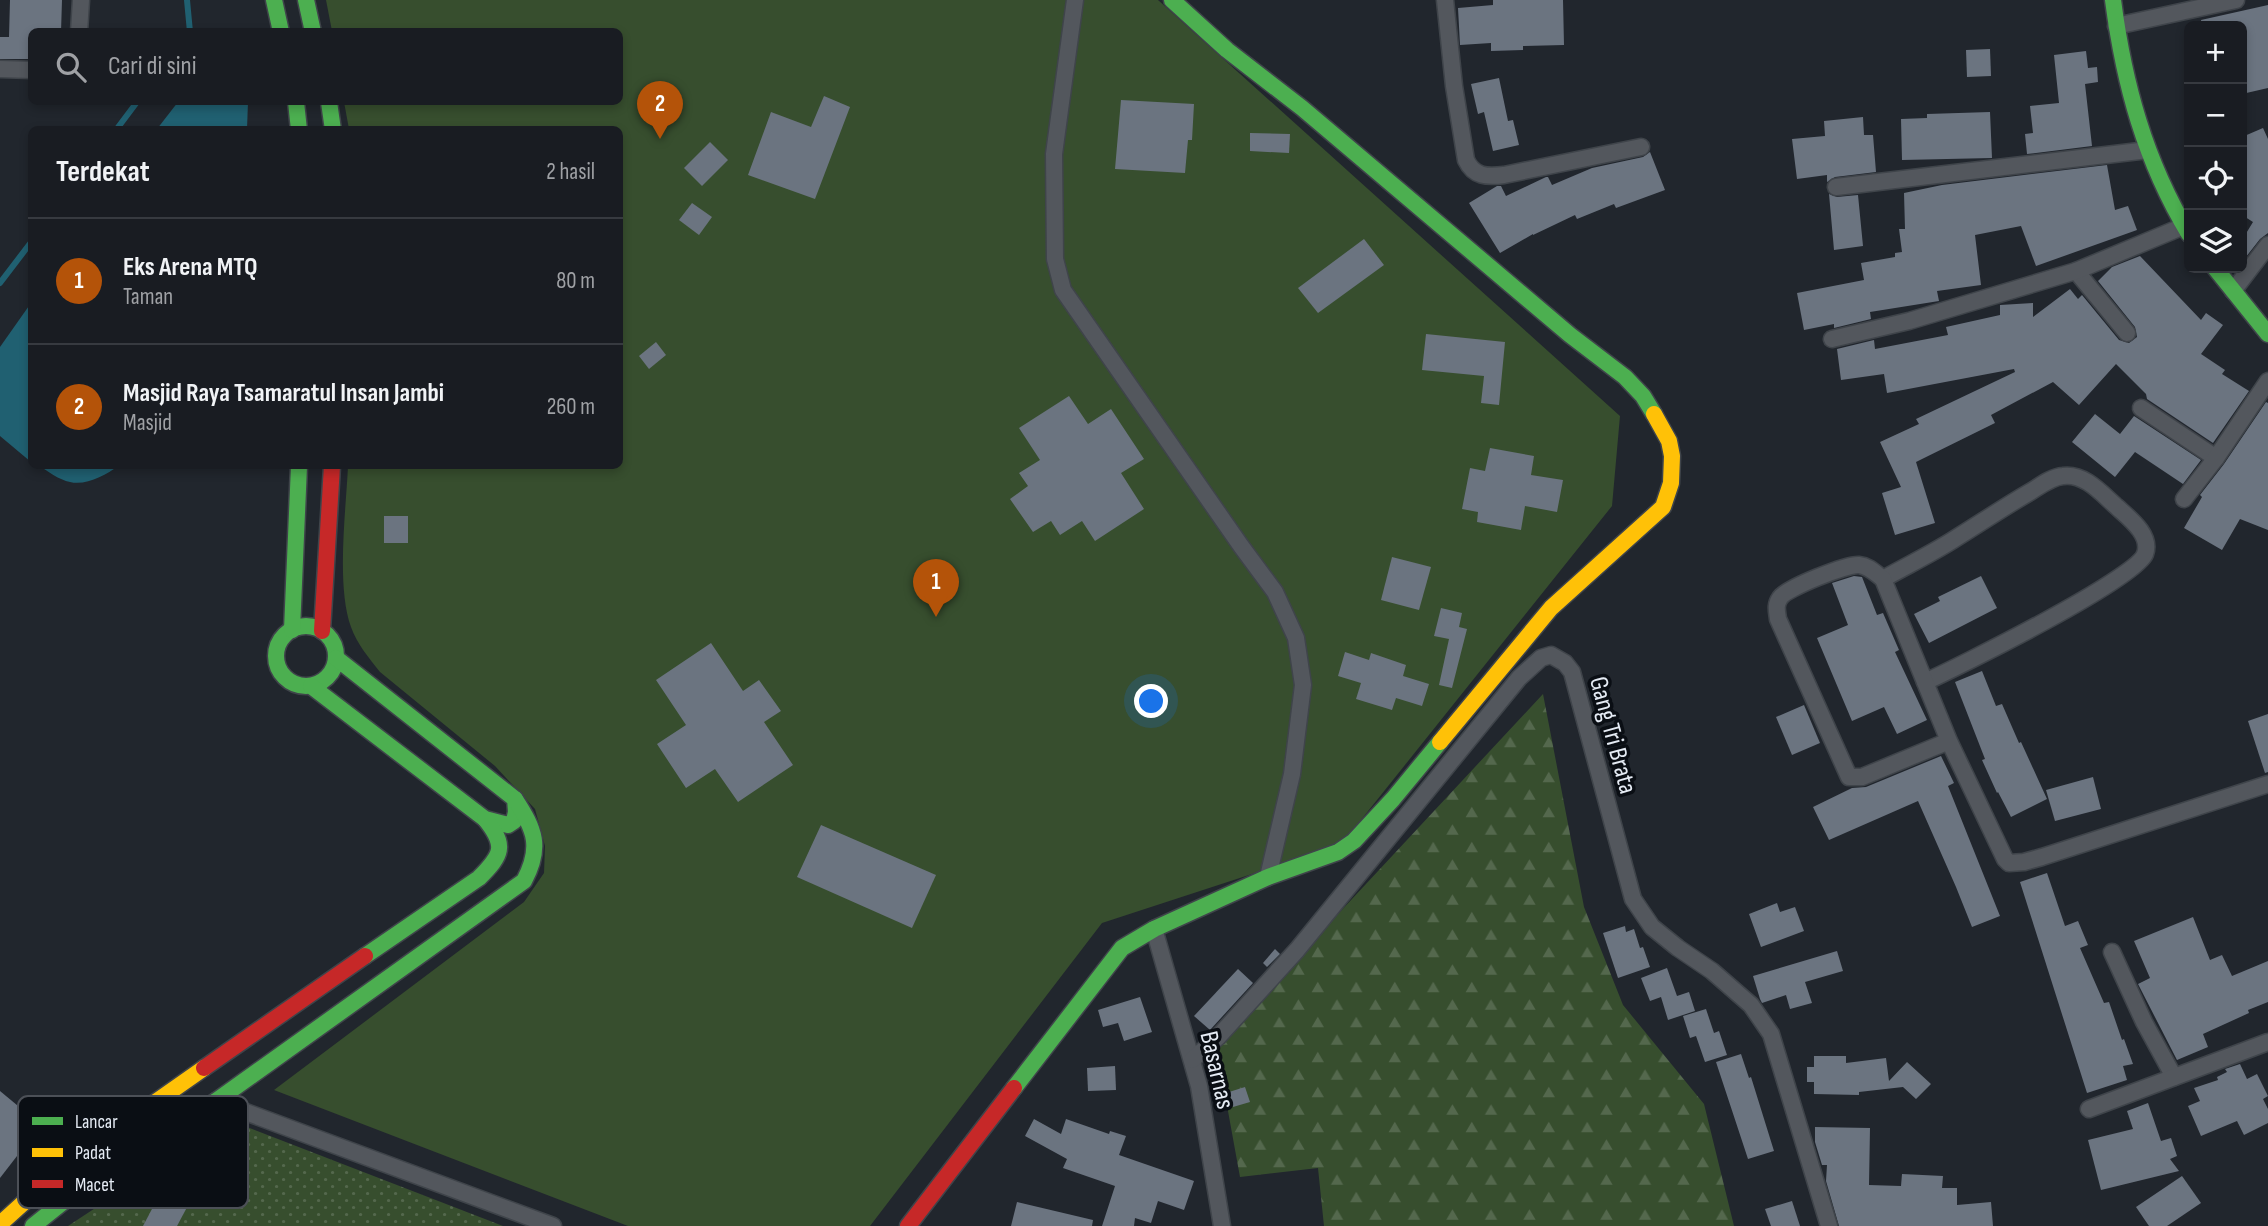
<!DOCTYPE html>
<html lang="id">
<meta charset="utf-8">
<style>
body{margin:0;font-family:"Sofia Sans Condensed",sans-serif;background:#26292f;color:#f1f3f6}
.controls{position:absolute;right:21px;top:21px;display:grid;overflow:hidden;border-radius:10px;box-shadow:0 4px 10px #0003}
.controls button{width:63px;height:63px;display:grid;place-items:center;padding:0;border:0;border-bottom:2px solid #373a40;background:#191c22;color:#f1f3f6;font:35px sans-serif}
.you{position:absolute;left:1152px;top:702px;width:24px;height:24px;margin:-18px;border:5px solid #fff;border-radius:50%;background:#1a73e8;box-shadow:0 0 0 10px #1a73e833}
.badge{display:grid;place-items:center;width:46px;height:46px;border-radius:50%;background:#b45309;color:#fff;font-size:23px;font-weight:700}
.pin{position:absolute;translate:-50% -58px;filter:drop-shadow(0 2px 4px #0008)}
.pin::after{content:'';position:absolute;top:37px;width:24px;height:21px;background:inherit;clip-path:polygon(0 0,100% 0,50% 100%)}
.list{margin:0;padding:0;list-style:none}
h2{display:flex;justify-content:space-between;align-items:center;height:91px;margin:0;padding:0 28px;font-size:30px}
h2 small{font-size:23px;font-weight:400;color:#9fa1a5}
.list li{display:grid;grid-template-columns:46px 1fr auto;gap:21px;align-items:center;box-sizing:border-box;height:126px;padding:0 28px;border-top:2px solid #373a40}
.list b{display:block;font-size:26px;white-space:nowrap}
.list p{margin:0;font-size:23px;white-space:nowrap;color:#9fa1a5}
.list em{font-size:23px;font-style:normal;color:#9fa1a5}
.icon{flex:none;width:38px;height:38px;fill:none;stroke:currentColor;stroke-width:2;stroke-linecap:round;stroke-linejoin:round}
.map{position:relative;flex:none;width:2268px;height:1226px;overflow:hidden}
.search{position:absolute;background:#191c22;box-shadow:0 4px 10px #0003;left:28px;top:28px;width:595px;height:77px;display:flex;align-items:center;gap:18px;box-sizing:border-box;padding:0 24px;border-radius:10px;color:#9fa1a5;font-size:26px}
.panel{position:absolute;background:#191c22;box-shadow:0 4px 10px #0003;left:28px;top:126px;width:595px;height:343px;border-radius:10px}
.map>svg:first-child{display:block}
.grass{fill:url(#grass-dots)}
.forest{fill:url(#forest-firs)}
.park{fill:#374e2e}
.water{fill:#206071}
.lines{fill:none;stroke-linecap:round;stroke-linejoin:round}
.stream{stroke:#206071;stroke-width:6}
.building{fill:#6b7480}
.street-casing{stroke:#3f444a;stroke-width:19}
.fast-casing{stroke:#3f444a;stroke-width:19}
.slow-casing{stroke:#3f444a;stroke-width:19}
.jam-casing{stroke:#3f444a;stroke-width:19}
.street{stroke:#53575d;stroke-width:16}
.fast{stroke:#4caf50;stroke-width:16}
.slow{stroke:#ffc107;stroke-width:16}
.jam{stroke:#c62828;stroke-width:16}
.labels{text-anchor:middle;stroke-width:7;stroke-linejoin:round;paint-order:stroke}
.street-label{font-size:26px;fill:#e5ebf4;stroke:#0a0e14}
.key{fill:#0a0e14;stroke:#4c5057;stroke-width:2}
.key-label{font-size:19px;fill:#e5ebf4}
</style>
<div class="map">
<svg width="2268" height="1226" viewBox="0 0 2268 1226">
<defs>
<pattern id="grass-dots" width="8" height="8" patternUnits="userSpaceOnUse" patternTransform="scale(1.75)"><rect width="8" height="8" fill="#374e2e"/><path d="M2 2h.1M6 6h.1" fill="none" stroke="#54684d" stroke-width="1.8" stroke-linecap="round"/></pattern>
<pattern id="forest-firs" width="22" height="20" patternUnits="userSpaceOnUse" patternTransform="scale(1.75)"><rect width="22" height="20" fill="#374e2e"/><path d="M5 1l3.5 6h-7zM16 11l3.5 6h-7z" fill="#54684d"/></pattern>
</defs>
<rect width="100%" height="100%" fill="#21262d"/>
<path class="grass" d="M 229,1120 L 503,1226 L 68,1226 Z"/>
<path class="forest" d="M 1543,694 L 1584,907 L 1623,1005 L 1704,1104 L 1734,1226 L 1324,1226 L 1318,1168 L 1240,1177 L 1216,1045 Z"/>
<path class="park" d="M 326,0 L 1158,0 L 1620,416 L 1612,506 L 1341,845 L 1102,923 L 870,1226 L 628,1226 L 274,1090 L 524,902 L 544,873 L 545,846 L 535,809 L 495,766 L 380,672 C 369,658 357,644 351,627 C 336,586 346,510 348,466 L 620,466 L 620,130 L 349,129 L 344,102 L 620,102 L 620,32 L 332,31 Z"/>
<g class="water">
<path d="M 178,102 L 248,102 L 247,129 L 157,129 Z"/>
<path d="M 31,303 L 31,462 L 0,436 L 0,347 Z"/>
<path d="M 39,466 L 118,466 C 106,475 86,486 70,482 C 59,480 48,471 39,466 Z"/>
</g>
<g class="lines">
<g class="stream">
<path d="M 187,0 L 190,32"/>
<path d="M 116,130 L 137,102"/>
<path d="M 0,283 L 32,241"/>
</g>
</g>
<g class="building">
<path d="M 10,0 L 62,0 L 61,32 L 32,32 L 32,59 L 0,59 L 0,37 L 9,37 Z"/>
<path d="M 1493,0 L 1563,0 L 1564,45 L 1523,46 L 1523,50 L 1491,51 L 1491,43 L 1460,45 L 1458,8 L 1493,5 Z"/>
<path d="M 2268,5 L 2268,88 L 2242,94 L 2242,26 L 2202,26 L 2201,20 Z"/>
<path d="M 1990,49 L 1991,76 L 1967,77 L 1966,50 Z"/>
<path d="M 2086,51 L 2088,68 L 2097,67 L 2098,82 L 2085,84 L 2092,146 L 2027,154 L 2025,134 L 2033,133 L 2030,106 L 2059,103 L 2054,55 Z"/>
<path d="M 1499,78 L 1508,121 L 1513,120 L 1519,145 L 1493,151 L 1484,112 L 1478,114 L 1471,84 Z"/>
<path d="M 824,96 L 850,107 L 815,199 L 748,175 L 771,112 L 811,127 Z"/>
<path d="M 1121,100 L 1194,104 L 1192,140 L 1188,140 L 1185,173 L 1115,169 Z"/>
<path d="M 1990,112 L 1992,158 L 1902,160 L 1901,119 L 1927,118 L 1927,114 Z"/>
<path d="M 1863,117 L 1864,135 L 1873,135 L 1876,172 L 1835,177 L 1827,182 L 1827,175 L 1797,179 L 1792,139 L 1825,136 L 1824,121 Z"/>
<path d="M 2263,128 L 2268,139 L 2268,233 L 2260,239 L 2242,262 L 2242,240 L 2253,222 L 2242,215 L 2242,137 Z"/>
<path d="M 1250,133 L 1290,134 L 1289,153 L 1250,151 Z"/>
<path d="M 710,142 L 728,160 L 702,186 L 684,168 Z"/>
<path d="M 1650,152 L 1665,190 L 1616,208 L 1614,204 L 1577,219 L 1575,215 L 1533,235 L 1533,234 L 1500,253 L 1469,203 L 1497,186 L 1501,186 L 1506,196 L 1546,177 L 1548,177 L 1552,185 L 1592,168 L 1643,157 Z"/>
<path d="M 2107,165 L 2115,210 L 2128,206 L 2137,230 L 2036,266 L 2021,226 L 1975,235 L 1981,285 L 1937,291 L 1939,301 L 1870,312 L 1871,319 L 1834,328 L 1834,324 L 1804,330 L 1797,293 L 1864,280 L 1861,263 L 1895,257 L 1895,253 L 1902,252 L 1899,229 L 1905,229 L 1904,193 L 1942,185 Z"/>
<path d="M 1829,194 L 1837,197 L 1858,195 L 1863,246 L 1834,250 Z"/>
<path d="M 692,203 L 712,217 L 699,235 L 679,220 Z"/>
<path d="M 1364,239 L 1384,265 L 1318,313 L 1298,288 Z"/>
<path d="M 2140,256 L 2201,320 L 2206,313 L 2223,325 L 2201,354 L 2225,370 L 2222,374 L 2249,391 L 2213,443 L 2147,399 L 2146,394 L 2116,364 L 2079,405 L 2053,382 L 1991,415 L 1995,423 L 1916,462 L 1935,523 L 1895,535 L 1882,493 L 1901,487 L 1880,442 L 1919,424 L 1916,419 L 2015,372 L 2014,369 L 1887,393 L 1884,374 L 1841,380 L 1837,349 L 1874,340 L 1875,349 L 1948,335 L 1946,327 L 2000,315 L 2000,305 L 2033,303 L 2033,317 L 2070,289 L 2078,299 L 2082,295 L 2119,340 L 2129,343 L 2137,337 L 2135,327 L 2098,281 L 2112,267 Z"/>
<path d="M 1426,334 L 1505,342 L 1499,405 L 1481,403 L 1484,376 L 1422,370 Z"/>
<path d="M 656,342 L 666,355 L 649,369 L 639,356 Z"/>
<path d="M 1069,396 L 1088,424 L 1111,409 L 1144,459 L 1121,473 L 1144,509 L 1095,541 L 1082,521 L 1060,535 L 1051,521 L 1033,532 L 1010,499 L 1028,486 L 1019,473 L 1040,460 L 1019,428 Z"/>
<path d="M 2266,402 L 2268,403 L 2268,530 L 2240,519 L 2222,550 L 2184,528 L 2202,497 L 2200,495 L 2224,464 Z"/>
<path d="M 2095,414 L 2120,434 L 2134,416 L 2201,460 L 2183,484 L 2135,452 L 2115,477 L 2072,442 Z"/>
<path d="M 1490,448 L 1534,456 L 1531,475 L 1563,480 L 1557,512 L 1525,506 L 1521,530 L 1477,522 L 1478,512 L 1462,509 L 1470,468 L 1485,471 Z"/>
<rect x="384" y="516" width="24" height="27"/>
<path d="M 1392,557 L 1431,567 L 1419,610 L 1381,600 Z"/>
<path d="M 1854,576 L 1862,577 L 1877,615 L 1883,613 L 1899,650 L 1895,652 L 1927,720 L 1897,734 L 1884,707 L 1852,721 L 1817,638 L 1848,625 L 1832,583 Z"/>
<path d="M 1981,576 L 1997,608 L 1929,643 L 1914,614 L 1940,601 L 1938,597 Z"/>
<path d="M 1441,608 L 1462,613 L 1459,627 L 1467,629 L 1452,688 L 1439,685 L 1449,639 L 1434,636 Z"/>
<path d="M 711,643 L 743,691 L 759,680 L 781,711 L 764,722 L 793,765 L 738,802 L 715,769 L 686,788 L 657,744 L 686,725 L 656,680 Z"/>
<path d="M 1345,652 L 1369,660 L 1371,653 L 1406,665 L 1403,676 L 1429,684 L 1422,706 L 1396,698 L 1392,710 L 1356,699 L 1361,683 L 1338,676 Z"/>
<path d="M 1982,671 L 1996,706 L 2002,704 L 2019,743 L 2021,742 L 2047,799 L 2011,817 L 1998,792 L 1997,793 L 1982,760 L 1985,759 L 1955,682 Z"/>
<path d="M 1804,705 L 1820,743 L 1792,755 L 1776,717 Z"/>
<path d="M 2268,714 L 2268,772 L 2265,773 L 2248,721 Z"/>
<path d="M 1941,756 L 1954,783 L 1948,786 L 2000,916 L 1972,927 L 1956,887 L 1918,801 L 1829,840 L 1813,807 L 1852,788 L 1866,787 Z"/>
<path d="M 2093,777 L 2101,809 L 2055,821 L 2046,790 Z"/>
<path d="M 821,825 L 936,875 L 912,928 L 797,877 Z"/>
<path d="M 2047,873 L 2065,926 L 2078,921 L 2088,945 L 2080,948 L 2104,1003 L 2109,1002 L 2122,1040 L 2124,1039 L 2133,1064 L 2123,1066 L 2127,1080 L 2087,1093 L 2020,882 Z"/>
<path d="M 1777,903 L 1780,912 L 1795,907 L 1804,931 L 1761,947 L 1749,914 Z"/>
<path d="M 2193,917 L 2210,960 L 2222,955 L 2232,976 L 2268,961 L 2268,1002 L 2248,1010 L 2249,1013 L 2203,1034 L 2208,1047 L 2177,1060 L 2138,984 L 2150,978 L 2134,941 Z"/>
<path d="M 1625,926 L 1626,932 L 1634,929 L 1640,948 L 1643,947 L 1650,967 L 1618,978 L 1603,933 Z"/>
<path d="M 1275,949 L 1280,954 L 1267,967 L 1263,963 Z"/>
<path d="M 1837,951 L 1843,971 L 1805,982 L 1812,1003 L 1790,1009 L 1786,995 L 1762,1003 L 1760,999 L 1753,976 Z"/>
<path d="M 1667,968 L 1677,996 L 1689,992 L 1695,1011 L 1668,1020 L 1661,997 L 1650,1001 L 1641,978 Z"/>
<path d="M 1238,969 L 1253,983 L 1210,1030 L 1194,1016 Z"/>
<path d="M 1140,997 L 1152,1032 L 1124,1041 L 1118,1023 L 1103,1027 L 1098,1010 Z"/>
<path d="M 1706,1009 L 1714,1033 L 1719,1031 L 1727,1055 L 1705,1062 L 1696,1036 L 1690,1038 L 1683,1016 Z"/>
<path d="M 1741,1054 L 1749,1078 L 1751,1077 L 1774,1151 L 1748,1159 L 1716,1062 Z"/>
<path d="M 1814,1056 L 1846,1056 L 1846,1063 L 1886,1058 L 1889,1081 L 1907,1062 L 1931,1084 L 1916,1099 L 1903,1087 L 1859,1092 L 1859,1095 L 1814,1094 L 1814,1082 L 1807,1082 L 1807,1067 L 1814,1067 Z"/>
<path d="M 2240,1064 L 2247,1079 L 2257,1074 L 2268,1096 L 2263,1099 L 2268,1109 L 2268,1123 L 2244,1135 L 2237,1121 L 2201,1136 L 2188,1106 L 2200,1101 L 2194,1088 L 2218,1080 L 2217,1077 L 2227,1072 L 2225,1069 Z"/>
<path d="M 1115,1066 L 1116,1090 L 1088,1091 L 1087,1068 Z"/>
<path d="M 1245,1087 L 1250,1102 L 1233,1107 L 1229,1092 Z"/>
<path d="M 0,1091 L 41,1125 L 0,1178 Z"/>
<path d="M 2148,1103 L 2161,1141 L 2171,1138 L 2177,1156 L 2170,1159 L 2179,1171 L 2101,1190 L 2088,1140 L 2133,1129 L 2127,1111 Z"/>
<path d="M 1034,1119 L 1061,1134 L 1066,1119 L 1109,1134 L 1110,1131 L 1126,1136 L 1119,1155 L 1194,1181 L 1184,1210 L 1158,1201 L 1151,1223 L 1135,1218 L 1134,1226 L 1102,1226 L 1115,1186 L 1063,1168 L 1067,1159 L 1025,1136 Z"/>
<path d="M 1815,1127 L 1870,1128 L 1869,1185 L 1901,1186 L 1902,1174 L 1943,1176 L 1942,1188 L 1957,1188 L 1957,1205 L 1991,1202 L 1993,1226 L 1839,1226 L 1826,1181 L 1827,1165 L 1822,1165 L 1815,1142 Z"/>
<path d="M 189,1139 L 216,1153 L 177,1226 L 143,1226 Z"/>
<path d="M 2182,1176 L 2201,1203 L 2167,1226 L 2149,1226 L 2136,1207 Z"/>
<path d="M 1792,1201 L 1800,1226 L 1771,1226 L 1765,1209 Z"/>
<path d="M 1017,1202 L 1093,1220 L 1092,1226 L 1011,1226 Z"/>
</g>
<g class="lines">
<g class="street-casing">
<g id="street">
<path d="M 1075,0 L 1054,154 L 1055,259 L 1063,290 L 1241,546 L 1275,592 L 1296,638 L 1303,685 L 1292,774 L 1268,877"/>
<path d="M 1445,0 L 1454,86 L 1466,160 C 1474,177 1487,177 1504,175 L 1641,147"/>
<path d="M 2116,26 L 2236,0"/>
<path d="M 79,32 L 81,0"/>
<path d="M 0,69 L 32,70"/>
<path d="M 1836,187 L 2148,150"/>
<path d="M 2076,271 L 2127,333"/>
<path d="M 2233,291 L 2268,245"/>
<path d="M 1832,339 L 1909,321 L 2076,271 L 2184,226"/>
<path d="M 2141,408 L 2216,458"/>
<path d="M 2184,499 L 2216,458 L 2268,381"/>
<path d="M 1883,579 C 1906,566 1931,554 1953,540 C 1979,524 2004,507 2030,492 C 2040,486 2051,477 2063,476 C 2085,473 2102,494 2117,507 C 2129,518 2152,535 2145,554 C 2136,579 1958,667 1925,682"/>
<path d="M 1949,741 L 1862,777 L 1849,777 L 1778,619 C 1777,611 1775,605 1780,598 C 1786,588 1847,564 1859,565 C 1869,566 1875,573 1883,579 L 1949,741 L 2005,859 L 2009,863 L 2024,862 L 2042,857 L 2268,784"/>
<path d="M 1154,929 L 1199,1086 L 1222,1226"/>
<path d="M 2112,952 L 2144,1022 L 2174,1077"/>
<path d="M 1192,1060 L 1218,1037 L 1297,950 L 1519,678 L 1541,658 L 1551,655 L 1565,663 L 1572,672 L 1633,899 L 1652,927 L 1678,948 L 1712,971 L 1751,1005 L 1771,1034 L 1829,1226"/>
<path d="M 216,1101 L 553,1226"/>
<path d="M 2089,1109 L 2268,1042"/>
</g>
</g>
<g class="fast-casing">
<g id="fast">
<path d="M 274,0 L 281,32"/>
<path d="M 306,0 L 313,32"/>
<path d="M 1172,0 L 1227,50 L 1302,108 L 1570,335 L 1625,377 L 1643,396 L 1654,414"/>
<path d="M 2113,0 C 2124,84 2145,161 2189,234"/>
<path d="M 296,102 L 299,130"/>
<path d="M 329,102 L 333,130"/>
<path d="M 2215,268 L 2268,334"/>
<circle cx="306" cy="656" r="30"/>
<path d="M 292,630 L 299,466"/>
<path d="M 311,686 L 485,819 L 508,825 L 514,821 L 516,812 L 515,799 L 336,658"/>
<path d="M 365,956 L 479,878 C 502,855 507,846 485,819"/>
<path d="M 1014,1088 L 1122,948 L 1154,929 L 1268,877 L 1338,852 L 1354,841 L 1393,799 L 1440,742"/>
<path d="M 33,1226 L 78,1190 L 216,1101 L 524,881 C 542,847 535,830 515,799"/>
</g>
</g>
<g class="slow-casing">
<g id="slow">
<path d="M 1440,742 L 1551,608 L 1663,507 L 1671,483 L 1672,456 L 1669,441 L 1654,414"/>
<path d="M 0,1224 L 63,1167 L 204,1068"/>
</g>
</g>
<g class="jam-casing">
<g id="jam">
<path d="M 322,631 L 332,466"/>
<path d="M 204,1068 L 365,956"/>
<path d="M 908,1226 L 1014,1088"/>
</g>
</g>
<use href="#street" class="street"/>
<use href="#fast" class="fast"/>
<use href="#slow" class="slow"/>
<use href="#jam" class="jam"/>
</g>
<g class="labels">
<g class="street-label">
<text transform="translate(1614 735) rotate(75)" y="9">Gang Tri Brata</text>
<text transform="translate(1218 1070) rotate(77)" y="9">Basarnas</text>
</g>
</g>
<rect x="18" y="1096" width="230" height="112" rx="10" class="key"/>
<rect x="32" y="1117" width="31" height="8" fill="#4caf50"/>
<rect x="32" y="1148" width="31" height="9" fill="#ffc107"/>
<rect x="32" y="1180" width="31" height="8" fill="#c62828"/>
<g class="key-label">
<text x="75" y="1128">Lancar</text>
<text x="75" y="1159">Padat</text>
<text x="75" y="1191">Macet</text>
</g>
</svg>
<div class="controls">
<button>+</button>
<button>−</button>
<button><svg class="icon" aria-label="locate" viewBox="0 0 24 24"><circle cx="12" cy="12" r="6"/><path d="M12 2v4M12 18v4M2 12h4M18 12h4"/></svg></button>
<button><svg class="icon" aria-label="layers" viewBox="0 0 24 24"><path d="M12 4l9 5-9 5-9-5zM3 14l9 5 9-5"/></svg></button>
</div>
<div class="you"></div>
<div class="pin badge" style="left:936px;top:617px">1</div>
<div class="pin badge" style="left:660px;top:139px">2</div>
<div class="search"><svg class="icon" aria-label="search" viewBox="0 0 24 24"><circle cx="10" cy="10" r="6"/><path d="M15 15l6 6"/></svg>Cari di sini</div>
<section class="panel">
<h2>Terdekat<small>2 hasil</small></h2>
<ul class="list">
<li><span class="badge">1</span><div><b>Eks Arena MTQ</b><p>Taman</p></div><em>80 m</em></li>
<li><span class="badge">2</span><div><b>Masjid Raya Tsamaratul Insan Jambi</b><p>Masjid</p></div><em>260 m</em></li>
</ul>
</section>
</div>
